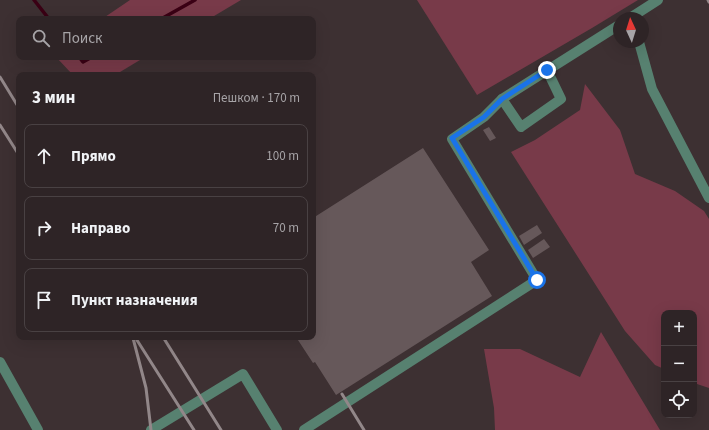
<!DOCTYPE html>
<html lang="ru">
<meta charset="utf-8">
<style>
body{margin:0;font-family:"Source Sans 3",sans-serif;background:#3a3032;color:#f1f3f6}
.controls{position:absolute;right:12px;bottom:12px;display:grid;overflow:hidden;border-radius:8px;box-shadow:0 4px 16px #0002}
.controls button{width:36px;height:36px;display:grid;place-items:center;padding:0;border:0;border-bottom:1px solid #494143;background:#2e2426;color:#f1f3f6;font:20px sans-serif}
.compass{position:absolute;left:613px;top:12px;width:36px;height:36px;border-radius:50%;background:#2e2426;box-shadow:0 4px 16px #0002;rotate:356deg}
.stop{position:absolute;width:12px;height:12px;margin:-9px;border:3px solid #1a73e8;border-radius:50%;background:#fff}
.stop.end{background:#1a73e8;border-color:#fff;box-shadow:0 1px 4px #0008}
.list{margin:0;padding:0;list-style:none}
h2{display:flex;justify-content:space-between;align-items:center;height:52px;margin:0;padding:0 16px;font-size:17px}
h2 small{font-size:13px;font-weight:400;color:#a7a4a7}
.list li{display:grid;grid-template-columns:26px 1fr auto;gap:12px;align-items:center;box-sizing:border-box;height:64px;margin:0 8px 8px;padding:0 8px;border:1px solid #494143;border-radius:8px}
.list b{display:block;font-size:15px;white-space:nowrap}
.list em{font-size:13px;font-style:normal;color:#a7a4a7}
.icon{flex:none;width:22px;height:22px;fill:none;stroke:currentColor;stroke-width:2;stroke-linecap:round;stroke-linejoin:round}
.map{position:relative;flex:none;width:709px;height:430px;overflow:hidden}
.search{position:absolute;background:#2e2426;box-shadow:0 4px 16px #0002;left:16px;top:16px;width:300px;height:44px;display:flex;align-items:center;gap:10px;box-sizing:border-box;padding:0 14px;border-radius:8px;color:#a7a4a7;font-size:15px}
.panel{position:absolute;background:#2e2426;box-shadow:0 4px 16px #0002;left:16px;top:72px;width:300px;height:268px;border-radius:8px}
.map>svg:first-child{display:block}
.green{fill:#783a49}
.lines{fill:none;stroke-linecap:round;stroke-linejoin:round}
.stream{stroke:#3a0014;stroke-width:3.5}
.building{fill:#66585a}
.minor{stroke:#578170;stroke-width:10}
.rail{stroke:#928789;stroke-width:3}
.route{stroke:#1a73e8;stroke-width:5}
</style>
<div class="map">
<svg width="709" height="430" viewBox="0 0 709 430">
<rect width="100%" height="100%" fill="#3d3032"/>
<g class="green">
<path d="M 130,0 L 241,0 L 209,19 L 102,19 Z"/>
<path d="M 417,0 L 638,0 L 592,28 L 477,95 Z"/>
<path d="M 56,57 L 145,57 L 115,75 L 73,75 Z"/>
<path d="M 585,84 L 620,130 L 635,174 L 675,191 L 704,211 L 709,219 L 709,388 L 694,383 L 694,313 L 664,313 L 664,369 L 655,365 L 625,331 L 511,152 L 535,140 L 580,110 Z"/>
<path d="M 601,332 L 660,430 L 495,430 L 494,408 L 484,349 L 520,349 L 580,377 Z"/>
</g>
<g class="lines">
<g class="stream">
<path d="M 34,0 L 49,19"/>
<path d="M 161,19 L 195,0"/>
<path d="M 79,57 L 83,62 L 92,57"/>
</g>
</g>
<g class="building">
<path d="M 489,127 L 496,138 L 490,141 L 483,130 Z"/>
<path d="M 423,148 L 489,250 L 471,262 L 492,296 L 336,395 L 315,362 L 313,363 L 296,337 L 313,337 L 313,218 Z"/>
<path d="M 537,225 L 542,233 L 524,245 L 519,236 Z"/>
<path d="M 544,239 L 550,247 L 533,258 L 528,250 Z"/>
</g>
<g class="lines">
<g class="minor">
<path d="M 630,18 L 658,0"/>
<path d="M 639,42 L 652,89 L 709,198"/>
<path d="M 502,99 L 521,127 L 561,99 L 547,70"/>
<path d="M 0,362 L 38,430"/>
<path d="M 151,430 L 243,374 L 277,430"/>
<path d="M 304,430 L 537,280 L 452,139 L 484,117 L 502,99 L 619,25"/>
</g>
<g class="rail">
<path d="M 708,0 L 709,2"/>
<path d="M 0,77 L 19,108"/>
<path d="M 0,125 L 19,155"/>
<path d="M 135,337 L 194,430"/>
<path d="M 163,337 L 221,430"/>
<path d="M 133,338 L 146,388 L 151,430"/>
<path d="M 342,394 L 364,430"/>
</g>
</g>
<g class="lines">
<path class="route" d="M 537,280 L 452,138 L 484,117 L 502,99 L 547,70"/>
</g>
</svg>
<div class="controls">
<button>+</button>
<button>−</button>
<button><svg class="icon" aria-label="locate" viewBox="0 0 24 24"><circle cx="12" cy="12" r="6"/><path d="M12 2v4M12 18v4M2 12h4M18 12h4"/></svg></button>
</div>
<svg class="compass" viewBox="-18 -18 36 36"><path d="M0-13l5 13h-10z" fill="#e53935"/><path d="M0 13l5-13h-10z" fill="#a7a4a7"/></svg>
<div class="stop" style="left:537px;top:280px"></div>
<div class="stop end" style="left:547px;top:70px"></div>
<div class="search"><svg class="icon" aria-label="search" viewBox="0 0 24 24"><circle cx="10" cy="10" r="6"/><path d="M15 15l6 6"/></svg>Поиск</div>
<section class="panel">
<h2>3 мин<small>Пешком · 170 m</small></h2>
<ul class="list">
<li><svg class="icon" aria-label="ahead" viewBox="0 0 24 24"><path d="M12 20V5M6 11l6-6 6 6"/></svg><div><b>Прямо</b></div><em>100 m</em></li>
<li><svg class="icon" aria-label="right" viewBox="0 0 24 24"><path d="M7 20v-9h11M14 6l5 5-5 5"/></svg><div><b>Направо</b></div><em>70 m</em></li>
<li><svg class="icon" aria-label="arrive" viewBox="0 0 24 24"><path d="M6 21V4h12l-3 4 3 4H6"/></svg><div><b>Пункт назначения</b></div></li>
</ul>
</section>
</div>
